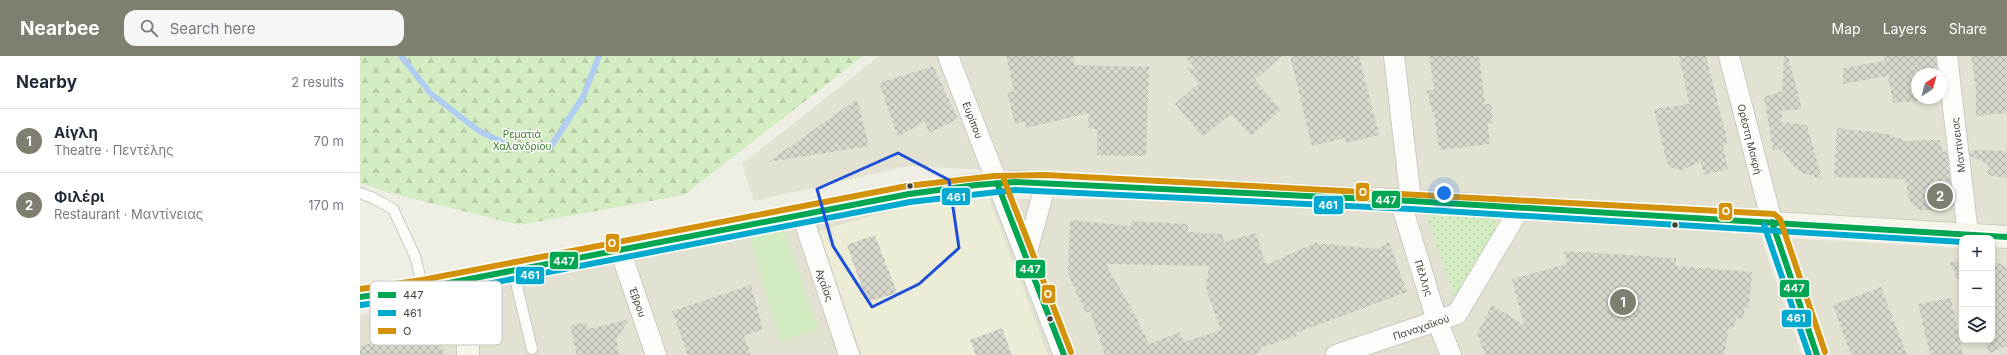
<!DOCTYPE html>
<meta charset="utf-8">
<style>
body{margin:0;font-family:Inter,sans-serif;background:#f6f6f7;color:#1f2937}
.controls{position:absolute;right:12px;bottom:12px;display:grid;overflow:hidden;border-radius:8px;box-shadow:0 2px 6px #0003}
.controls button{width:36px;height:36px;display:grid;place-items:center;padding:0;border:0;border-bottom:1px solid #e0e1e3;background:#fff;color:#1f2937;font:20px sans-serif}
.compass{position:absolute;left:1551px;top:12px;width:36px;height:36px;border-radius:50%;background:#fff;box-shadow:0 2px 6px #0003;rotate:36deg}
.you{position:absolute;left:1084px;top:137px;width:14px;height:14px;margin:-10px;border:3px solid #fff;border-radius:50%;background:#1a73e8;box-shadow:0 0 0 6px #1a73e833}
.badge{display:grid;place-items:center;width:26px;height:26px;border-radius:50%;background:#807d71;color:#fff;font-size:13px;font-weight:700}
.pin{position:absolute;translate:-50% -50%;border:2px solid #fff;box-shadow:0 1px 4px #0006}
.list{margin:0;padding:0;list-style:none}
h2{display:flex;justify-content:space-between;align-items:center;height:52px;margin:0;padding:0 16px;font-size:17px}
h2 small{font-size:13px;font-weight:400;color:#747a83}
.list li{display:grid;grid-template-columns:26px 1fr auto;gap:12px;align-items:center;box-sizing:border-box;height:64px;padding:0 16px;border-top:1px solid #e0e1e3}
.list b{display:block;font-size:15px;white-space:nowrap}
.list p{margin:0;font-size:13px;white-space:nowrap;color:#747a83}
.list em{font-size:13px;font-style:normal;color:#747a83}
.icon{flex:none;width:22px;height:22px;fill:none;stroke:currentColor;stroke-width:2;stroke-linecap:round;stroke-linejoin:round}
.map{position:relative;flex:none;width:1647px;height:299px;overflow:hidden}
header{display:flex;align-items:center;gap:24px;box-sizing:border-box;height:56px;padding:0 20px;background:#807d71;color:#fff}
header strong{font-size:19px}
nav{display:flex;gap:22px;margin-inline-start:auto;font-size:14px}
.search{width:280px;height:36px;background:#f6f6f7;display:flex;align-items:center;gap:10px;box-sizing:border-box;padding:0 14px;border-radius:12px;color:#747a83;font-size:15px}
main{display:flex}
aside{flex:1;background:#fff}
.map>svg:first-child{display:block}
.residential{fill:#e3e1d2;fill-rule:evenodd}
.education{fill:#edecd6}
.grass{fill:url(#grass-dots)}
.forest{fill:url(#forest-firs)}
.pitch{fill:#d4ecc2}
.lines{fill:none;stroke-linecap:round;stroke-linejoin:round}
.stream{stroke:#b1ccf1;stroke-width:6}
.building{fill:url(#building-cross-hatch);fill-rule:evenodd}
.lane-casing{stroke:#cacac1;stroke-width:12}
.street-casing{stroke:#cacac1;stroke-width:22}
.secondary-casing{stroke:#ceccbb;stroke-width:24}
.lane{stroke:#fcfcfb;stroke-width:10}
.street{stroke:#fcfcfb;stroke-width:20}
.secondary{stroke:#f6f5ec;stroke-width:22}
.bus-1-casing{stroke:#fff;stroke-width:9}
.bus-2-casing{stroke:#fff;stroke-width:9}
.bus-3-casing{stroke:#fff;stroke-width:9}
.bus-1{stroke:#00a651;stroke-width:6}
.bus-2{stroke:#00a9ce;stroke-width:6}
.bus-3{stroke:#d3920a;stroke-width:6}
.marked{fill:none;stroke:#1d4ed8;stroke-width:3;stroke-linejoin:round}
.bus-dot{fill:#444032;stroke:#fff;stroke-width:1.5}
.labels{text-anchor:middle;stroke-width:3;stroke-linejoin:round;paint-order:stroke}
.street-label{font-size:10px;fill:#444032;stroke:#fff}
.park-label{font-size:10px;fill:#317a21;stroke:#fff}
.key{fill:#fff;stroke:#c7c6c2;stroke-width:1}
.key-label{font-size:11px;fill:#444032}
.line-badge{stroke:#fff;stroke-width:1.5}
.badge-label{font-size:11px;text-anchor:middle;font-weight:bold;fill:#fff}
</style>
<header>
<strong>Nearbee</strong>
<div class="search"><svg class="icon" aria-label="search" viewBox="0 0 24 24"><circle cx="10" cy="10" r="6"/><path d="M15 15l6 6"/></svg>Search here</div>
<nav><a>Map</a><a>Layers</a><a>Share</a></nav>
</header>
<main>
<aside>
<h2>Nearby<small>2 results</small></h2>
<ul class="list">
<li><span class="badge">1</span><div><b>Αίγλη</b><p>Theatre · Πεντέλης</p></div><em>70 m</em></li>
<li><span class="badge">2</span><div><b>Φιλέρι</b><p>Restaurant · Μαντίνειας</p></div><em>170 m</em></li>
</ul>
</aside>
<div class="map">
<svg width="1647" height="299" viewBox="0 0 1647 299">
<defs>
<pattern id="grass-dots" width="8" height="8" patternUnits="userSpaceOnUse"><rect width="8" height="8" fill="#d4ecc2"/><path d="M2 2h.1M6 6h.1" fill="none" stroke="#b7cba7" stroke-width="1.8" stroke-linecap="round"/></pattern>
<pattern id="forest-firs" width="22" height="20" patternUnits="userSpaceOnUse"><rect width="22" height="20" fill="#d4ecc2"/><path d="M5 1l3.5 6h-7zM16 11l3.5 6h-7z" fill="#b7cba7"/></pattern>
<pattern id="building-cross-hatch" width="8" height="8" patternUnits="userSpaceOnUse"><rect width="8" height="8" fill="#d7d7ce"/><path d="M0 0l8 8M0 8l8-8" fill="none" stroke="#b0b0a8"/></pattern>
</defs>
<rect width="100%" height="100%" fill="#eeeee5"/>
<g class="residential">
<path d="M 519,0 L 1647,0 L 1647,170 L 1397,154 L 548,110 L 394,145 L 382,108 ZM 1557,18 L 1581,18 L 1581,42 L 1557,42 Z"/>
<path d="M 629,143 L 709,143 L 1064,149 L 1400,178 L 1442,299 L 306,299 L 274,203 L 547,150 Z"/>
<path d="M 1425,182 L 1602,192 L 1602,284 L 1632,284 L 1632,193 L 1647,194 L 1647,299 L 1466,299 Z"/>
<path d="M 257,205 L 288,299 L 0,299 L 0,259 Z"/>
</g>
<path class="education" d="M 629,143 L 688,299 L 502,299 L 459,175 L 547,150 Z"/>
<path class="grass" d="M 1068,155 L 1136,163 L 1137,169 L 1100,239 L 1095,242 L 1066,158 Z"/>
<path class="forest" d="M 0,0 L 503,0 L 324,139 L 159,169 L 34,138 L 0,127 Z"/>
<path class="pitch" d="M 424,173 L 458,273 L 420,286 L 389,180 Z"/>
<g class="lines">
<path class="stream" d="M 41,0 L 70,37 L 119,75 L 154,92 L 191,90 L 223,41 L 239,0"/>
</g>
<g class="building">
<path d="M 646,0 L 713,0 L 715,9 L 789,11 L 786,100 L 737,99 L 737,73 L 728,72 L 729,57 L 666,72 L 665,66 L 655,68 L 647,37 L 654,35 Z"/>
<path d="M 825,0 L 922,0 L 895,24 L 921,54 L 891,80 L 871,58 L 843,81 L 815,48 L 839,27 L 827,12 L 836,13 Z"/>
<path d="M 930,0 L 999,0 L 1019,79 L 986,87 L 985,82 L 952,90 Z"/>
<path d="M 1069,0 L 1119,0 L 1125,48 L 1131,48 L 1133,67 L 1128,68 L 1130,88 L 1079,94 L 1074,56 L 1072,56 L 1067,35 L 1074,33 Z"/>
<path d="M 1319,0 L 1346,0 L 1368,87 L 1363,90 L 1368,113 L 1344,119 L 1341,106 L 1322,114 L 1312,112 L 1307,107 L 1294,53 L 1329,48 Z"/>
<path d="M 1424,0 L 1428,0 L 1442,53 L 1422,55 L 1421,66 L 1447,69 L 1462,123 L 1442,117 L 1431,108 L 1421,92 L 1421,93 L 1413,94 L 1404,41 L 1422,35 Z"/>
<path d="M 1524,0 L 1576,0 L 1577,12 L 1555,17 L 1558,45 L 1533,47 L 1528,20 L 1483,28 L 1483,12 L 1525,5 Z"/>
<path d="M 1611,0 L 1647,0 L 1647,57 L 1616,60 L 1616,33 Z"/>
<path d="M 573,10 L 598,63 L 569,77 L 565,65 L 538,81 L 519,27 Z"/>
<path d="M 497,43 L 509,90 L 408,106 Z"/>
<path d="M 1477,72 L 1527,78 L 1546,85 L 1580,84 L 1583,96 L 1587,95 L 1592,143 L 1586,150 L 1574,154 L 1560,154 L 1550,146 L 1545,123 L 1474,121 Z"/>
<path d="M 1610,94 L 1647,95 L 1647,122 L 1628,119 L 1628,108 L 1610,100 Z"/>
<path d="M 710,164 L 771,170 L 771,165 L 828,168 L 828,176 L 862,178 L 864,186 L 896,177 L 906,209 L 955,187 L 1017,193 L 1029,186 L 1047,236 L 936,277 L 937,280 L 900,292 L 901,296 L 892,299 L 745,299 L 730,255 L 726,257 L 708,218 ZM 746,208 L 849,210 L 846,233 L 861,274 L 824,286 L 820,276 L 789,288 L 773,255 Z"/>
<path d="M 515,179 L 537,237 L 507,246 L 487,189 Z"/>
<path d="M 1204,195 L 1316,202 L 1316,210 L 1392,216 L 1389,252 L 1385,251 L 1383,263 L 1376,262 L 1374,272 L 1369,271 L 1364,299 L 1125,299 L 1117,278 L 1132,249 L 1164,269 L 1152,223 L 1207,208 Z"/>
<path d="M 1589,206 L 1602,206 L 1602,234 L 1599,225 Z"/>
<path d="M 1632,207 L 1639,207 L 1647,212 L 1647,290 L 1630,297 L 1624,284 L 1632,284 Z"/>
<path d="M 391,229 L 403,273 L 384,280 L 391,299 L 328,299 L 312,255 Z"/>
<path d="M 1521,231 L 1547,299 L 1491,299 L 1473,249 Z"/>
<path d="M 1591,242 L 1603,299 L 1570,299 L 1558,248 Z"/>
<path d="M 270,263 L 256,283 L 260,299 L 217,299 L 210,270 L 226,266 L 228,273 Z"/>
<path d="M 642,272 L 652,299 L 616,299 L 610,284 Z"/>
<path d="M 78,273 L 84,299 L 0,299 L 0,290 Z"/>
</g>
<g class="lines">
<g class="lane-casing">
<g id="lane">
<path d="M 0,137 L 11,141 L 33,153 L 55,200 L 63,232"/>
<path d="M 153,214 L 172,293"/>
</g>
</g>
<g class="street-casing">
<g id="street">
<path d="M 588,0 L 704,299"/>
<path d="M 1034,0 L 1051,145"/>
<path d="M 1369,0 L 1412,166"/>
<path d="M 1587,0 L 1608,178"/>
<path d="M 1040,144 L 1077,265 L 1091,299"/>
<path d="M 442,159 L 489,299"/>
<path d="M 260,194 L 296,299"/>
<path d="M 666,199 L 686,127"/>
<path d="M 976,299 L 1097,258 L 1160,152"/>
</g>
</g>
<g class="secondary-casing">
<g id="secondary">
<path d="M 1412,166 L 1457,299"/>
<path d="M 107,223 L 108,299"/>
<path d="M 0,241 L 63,232 L 549,138 L 616,129 L 655,126 L 1051,145 L 1647,181"/>
</g>
</g>
<use href="#lane" class="lane"/>
<use href="#street" class="street"/>
<use href="#secondary" class="secondary"/>
<g class="bus-1-casing">
<g id="bus-1">
<path d="M 637,127 L 704,299"/>
<path d="M 1412,166 L 1457,299"/>
<path d="M 0,241 L 63,232 L 549,138 L 616,129 L 655,126 L 1051,145 L 1647,181"/>
</g>
</g>
<g class="bus-2-casing">
<g id="bus-2">
<path d="M 1404,169 L 1449,299"/>
<path d="M 1,249 L 65,240 L 550,146 L 655,134 L 1051,153 L 1602,186"/>
</g>
</g>
<g class="bus-3-casing">
<g id="bus-3">
<path d="M 644,124 L 711,296"/>
<path d="M 0,233 L 62,224 L 547,130 L 634,120 L 686,119 L 1414,158 L 1420,163 L 1465,296"/>
</g>
</g>
<use href="#bus-1" class="bus-1"/>
<use href="#bus-2" class="bus-2"/>
<use href="#bus-3" class="bus-3"/>
</g>
<path class="marked" d="M 538,97 L 589,124 L 599,192 L 559,228 L 512,251 L 473,190 L 457,133 Z"/>
<g class="bus-dot">
<circle cx="550" cy="130" r="3.5"/>
<circle cx="1315" cy="169" r="3.5"/>
<circle cx="690" cy="263" r="3.5"/>
</g>
<g class="labels">
<g class="street-label">
<text transform="translate(613 64) rotate(69)" y="4">Ευρίπου</text>
<text transform="translate(1390 83) rotate(76)" y="4">Ορέστη Μακρή</text>
<text transform="translate(1598 89) rotate(-97)" y="4">Μαντίνειας</text>
<text transform="translate(1064 222) rotate(72)" y="4">Πέλλης</text>
<text transform="translate(465 229) rotate(71)" y="4">Αχαΐας</text>
<text transform="translate(278 246) rotate(71)" y="4">Έβρου</text>
<text transform="translate(1061 271) rotate(-19)" y="4">Παναχαϊκού</text>
</g>
<g class="park-label">
<text x="162" y="82">Ρεματιά<tspan x="162" dy="12">Χαλανδρίου</tspan></text>
</g>
</g>
<rect x="10" y="225" width="132" height="64" rx="6" class="key"/>
<rect x="18" y="236" width="18" height="6" fill="#00a651"/>
<rect x="18" y="254" width="18" height="6" fill="#00a9ce"/>
<rect x="18" y="272" width="18" height="6" fill="#d3920a"/>
<g class="key-label">
<text x="43" y="243">447</text>
<text x="43" y="261">461</text>
<text x="43" y="279">Ο</text>
</g>
<g class="line-badge">
<rect x="995" y="126" width="15" height="20" rx="4" fill="#d3920a"/>
<rect x="581" y="131" width="30" height="19" rx="4" fill="#00a9ce"/>
<rect x="1011" y="134" width="30" height="19" rx="4" fill="#00a651"/>
<rect x="953" y="139" width="31" height="20" rx="4" fill="#00a9ce"/>
<rect x="1358" y="146" width="15" height="19" rx="4" fill="#d3920a"/>
<rect x="245" y="177" width="15" height="20" rx="4" fill="#d3920a"/>
<rect x="189" y="195" width="30" height="19" rx="4" fill="#00a651"/>
<rect x="655" y="203" width="31" height="20" rx="4" fill="#00a651"/>
<rect x="155" y="210" width="30" height="19" rx="4" fill="#00a9ce"/>
<rect x="1419" y="223" width="31" height="19" rx="4" fill="#00a651"/>
<rect x="681" y="228" width="15" height="20" rx="4" fill="#d3920a"/>
<rect x="1421" y="253" width="31" height="19" rx="4" fill="#00a9ce"/>
</g>
<g class="badge-label">
<text x="1003" y="140">Ο</text>
<text x="596" y="145">461</text>
<text x="1026" y="148">447</text>
<text x="968" y="153">461</text>
<text x="1366" y="159">Ο</text>
<text x="252" y="191">Ο</text>
<text x="204" y="209">447</text>
<text x="670" y="217">447</text>
<text x="170" y="223">461</text>
<text x="1434" y="236">447</text>
<text x="688" y="242">Ο</text>
<text x="1436" y="266">461</text>
</g>
</svg>
<div class="controls">
<button>+</button>
<button>−</button>
<button><svg class="icon" aria-label="layers" viewBox="0 0 24 24"><path d="M12 4l9 5-9 5-9-5zM3 14l9 5 9-5"/></svg></button>
</div>
<svg class="compass" viewBox="-18 -18 36 36"><path d="M0-13l5 13h-10z" fill="#e53935"/><path d="M0 13l5-13h-10z" fill="#747a83"/></svg>
<div class="you"></div>
<div class="pin badge" style="left:1263px;top:246px">1</div>
<div class="pin badge" style="left:1580px;top:140px">2</div>
</div>
</main>
